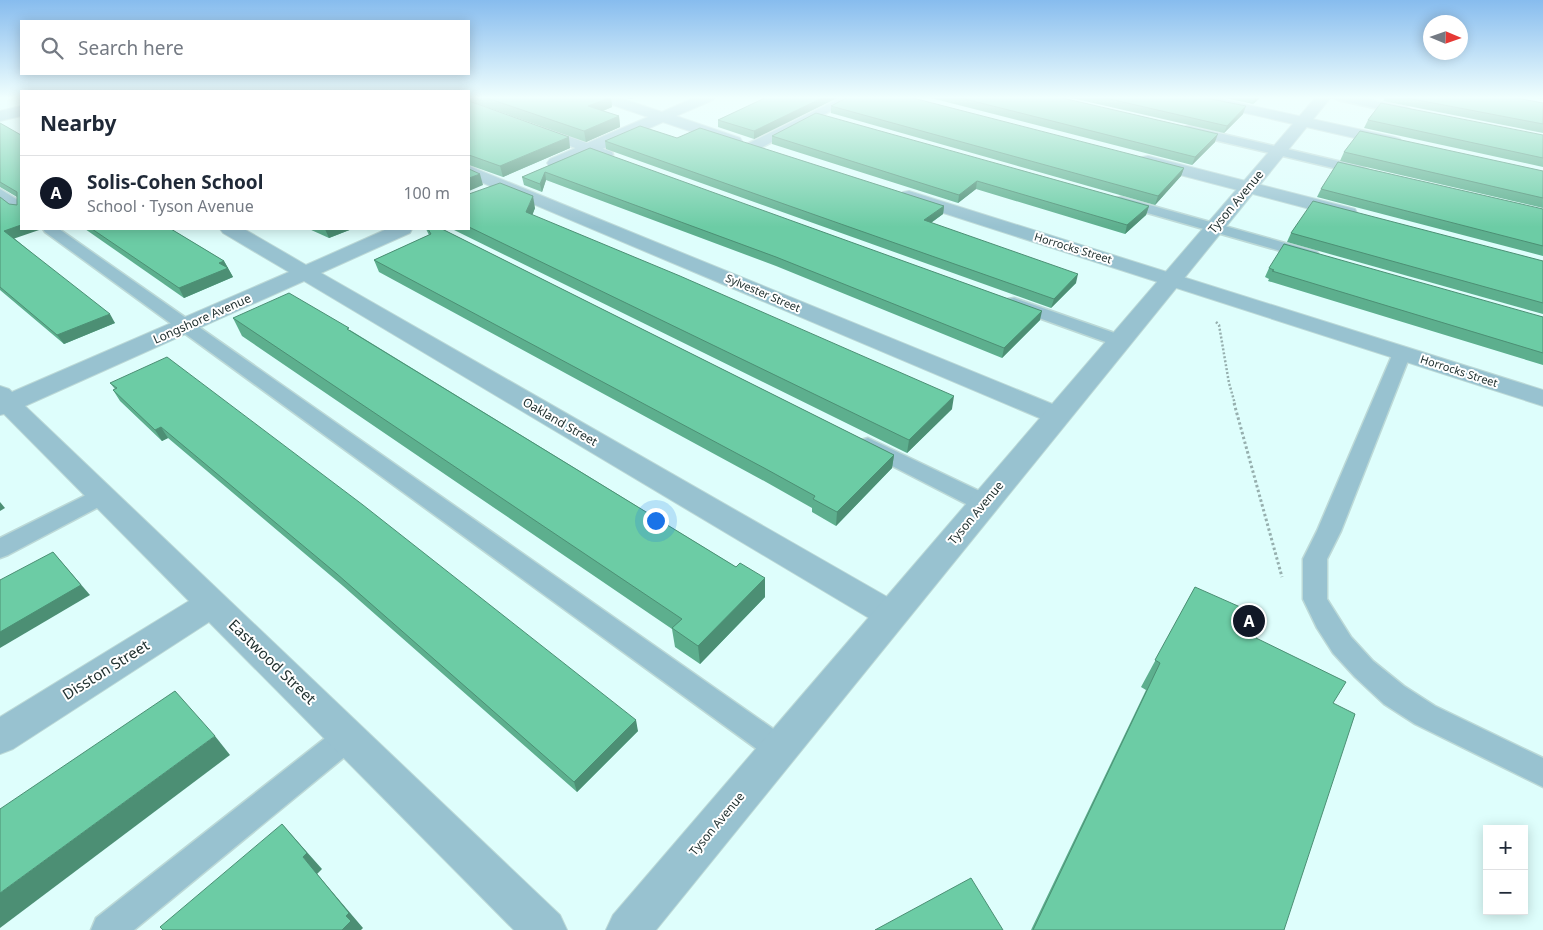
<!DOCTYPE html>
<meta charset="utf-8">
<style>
body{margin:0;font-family:"Noto Sans",sans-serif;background:#f2f2f3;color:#1f2937}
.controls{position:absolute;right:15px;bottom:15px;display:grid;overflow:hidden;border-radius:0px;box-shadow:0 2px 12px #0003}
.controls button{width:45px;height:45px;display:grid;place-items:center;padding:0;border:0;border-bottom:1px solid #e0e1e3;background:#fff;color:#1f2937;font:25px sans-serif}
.compass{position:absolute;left:1423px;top:15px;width:45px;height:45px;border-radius:50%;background:#fff;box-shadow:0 2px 12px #0003;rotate:92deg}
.you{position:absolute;left:655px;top:520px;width:18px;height:18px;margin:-12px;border:4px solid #fff;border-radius:50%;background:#1a73e8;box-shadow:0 0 0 8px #1a73e833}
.badge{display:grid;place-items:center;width:32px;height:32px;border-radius:50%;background:#111827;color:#fff;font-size:16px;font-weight:700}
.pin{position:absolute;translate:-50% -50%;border:2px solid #fff;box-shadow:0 1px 5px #0006}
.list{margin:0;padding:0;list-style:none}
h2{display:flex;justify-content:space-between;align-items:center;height:65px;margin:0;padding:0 20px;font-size:21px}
h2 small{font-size:16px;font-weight:400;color:#747a83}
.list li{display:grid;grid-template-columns:32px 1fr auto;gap:15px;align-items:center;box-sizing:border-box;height:75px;padding:0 20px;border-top:1px solid #e0e1e3}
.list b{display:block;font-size:19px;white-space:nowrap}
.list p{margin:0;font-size:16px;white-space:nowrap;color:#747a83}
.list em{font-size:16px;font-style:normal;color:#747a83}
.icon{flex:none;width:28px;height:28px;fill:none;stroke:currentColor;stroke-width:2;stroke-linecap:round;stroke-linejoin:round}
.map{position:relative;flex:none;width:1543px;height:930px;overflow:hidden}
.search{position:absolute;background:#fff;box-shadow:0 2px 12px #0003;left:20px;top:20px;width:450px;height:55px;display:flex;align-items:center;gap:12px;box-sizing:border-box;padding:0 18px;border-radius:0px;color:#747a83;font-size:19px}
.panel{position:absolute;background:#fff;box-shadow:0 2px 12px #0003;left:20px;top:90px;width:450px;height:140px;border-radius:0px}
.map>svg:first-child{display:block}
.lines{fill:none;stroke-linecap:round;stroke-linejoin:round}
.service-casing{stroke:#bcd9d7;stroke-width:3}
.minor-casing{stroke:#bcd9d7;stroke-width:2}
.tertiary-casing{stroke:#bcd9d7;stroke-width:2}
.path-far1{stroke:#96afae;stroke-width:2.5;stroke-dasharray:2 2;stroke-linecap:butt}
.path{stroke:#96afae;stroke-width:3;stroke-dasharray:2.5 2.5;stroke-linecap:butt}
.service{fill:#98c2d0;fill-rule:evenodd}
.minor{fill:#98c2d0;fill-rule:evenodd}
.tertiary{fill:#98c2d0;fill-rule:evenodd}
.wall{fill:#5daf8e}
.shaded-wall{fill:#4c8f74}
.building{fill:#6ccca5;stroke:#4c8f74}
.labels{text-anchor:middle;stroke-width:4;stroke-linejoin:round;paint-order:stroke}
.far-street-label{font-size:11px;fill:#223231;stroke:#fff}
.street-label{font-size:12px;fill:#223231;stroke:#fff}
.near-street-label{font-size:15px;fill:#223231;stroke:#fff}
</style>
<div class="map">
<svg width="1543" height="930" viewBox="0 0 1543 930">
<rect width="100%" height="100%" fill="#defefc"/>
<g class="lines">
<g class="service-casing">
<g id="service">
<path d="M 843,97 L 857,97 L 757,150 L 752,151 L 746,147 L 747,144 Z"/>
<path d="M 1332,97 L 1353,97 L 1406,107 L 1412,111 L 1406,115 L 1338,100 Z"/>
<path d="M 1189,126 L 1363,167 L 1370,171 L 1363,175 L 1185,133 L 1183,130 L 1185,127 Z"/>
<path d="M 542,127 L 612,152 L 613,155 L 607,159 L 602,158 L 538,134 L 536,131 L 538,128 Z"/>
<path d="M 0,189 L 21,202 L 21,212 L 16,211 L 0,200 Z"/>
<path d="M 1121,197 L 1317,252 L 1319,255 L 1317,258 L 1305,258 L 1116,204 L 1114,201 L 1116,198 Z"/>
<path d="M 43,229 L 59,229 L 789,740 L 793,749 L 789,758 L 779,762 L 769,758 L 45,232 Z"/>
<path d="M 1014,298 L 1126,337 L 1129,341 L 1126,345 L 1120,346 L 1114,345 L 1008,307 L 1006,303 L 1008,299 Z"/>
<path d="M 1402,348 L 1408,349 L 1411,353 L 1341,531 L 1327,559 L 1327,599 L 1351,637 L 1373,661 L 1404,686 L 1435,706 L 1543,758 L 1543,787 L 1415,724 L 1384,704 L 1355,677 L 1333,653 L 1317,628 L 1303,599 L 1303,559 L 1317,531 L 1393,353 L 1396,349 Z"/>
<path d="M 868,438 L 992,497 L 995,503 L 992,509 L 984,511 L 976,509 L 861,450 L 858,445 L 861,440 Z"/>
<path d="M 102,487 L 110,489 L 113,495 L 110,501 L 8,555 L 0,558 L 0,538 Z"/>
<path d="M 348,724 L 358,728 L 362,737 L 358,746 L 134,930 L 91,930 L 96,918 L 338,728 Z"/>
</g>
</g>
<g class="minor-casing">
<g id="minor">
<path d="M 596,97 L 617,97 L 662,112 L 696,97 L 715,97 L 713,100 L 676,116 L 740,138 L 742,141 L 740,144 L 734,146 L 663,122 L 562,167 L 550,167 L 547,163 L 550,159 L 648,117 L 598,100 Z"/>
<path d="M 1186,97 L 1212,97 L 1394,137 L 1400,139 L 1402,142 L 1400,145 L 1394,147 L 1193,101 L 1188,100 Z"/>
<path d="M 21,106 L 21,116 L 0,121 L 0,111 Z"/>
<path d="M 1148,156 L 1355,209 L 1357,213 L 1355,217 L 1348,219 L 1142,165 L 1140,161 L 1142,157 Z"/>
<path d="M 469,166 L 1067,410 L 1071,416 L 1067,422 L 1058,424 L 1049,422 L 469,177 Z"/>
<path d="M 909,191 L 1543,390 L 1543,406 L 903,200 L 900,196 L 903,192 Z"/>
<path d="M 220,229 L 244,229 L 306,265 L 387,229 L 412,229 L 410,233 L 321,273 L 903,606 L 907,615 L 903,624 L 891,628 L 879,624 L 304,281 L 25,406 L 560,915 L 567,930 L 514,930 L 209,622 L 13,749 L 0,754 L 0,717 L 189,601 L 4,414 L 0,415 L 0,386 L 9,389 L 12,392 L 289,272 L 223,233 Z"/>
</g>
</g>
<g class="tertiary-casing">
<path id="tertiary" d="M 1316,97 L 1331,97 L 656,930 L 606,930 L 613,915 Z"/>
</g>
<path class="path-far1" d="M 1216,322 L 1219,325 L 1229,383 L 1235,404"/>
<path class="path" d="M 1234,403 L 1282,577"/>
<use href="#service" class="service"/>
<use href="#minor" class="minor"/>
<use href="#tertiary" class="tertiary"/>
</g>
<g class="wall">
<path d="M 469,97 L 611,97 L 612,107 L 603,111 L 619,116 L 620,127 L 586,142 L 469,101 Z"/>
<path d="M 622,97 L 636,97 L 630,99 Z"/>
<path d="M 767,97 L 839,97 L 754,139 L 718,127 L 718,120 Z"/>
<path d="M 927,97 L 1058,97 L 1215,142 L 1192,165 Z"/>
<path d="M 1067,97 L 1201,97 L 1243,114 L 1224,133 Z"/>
<path d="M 1220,97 L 1261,97 L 1253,104 Z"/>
<path d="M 1386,97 L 1511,97 L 1543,103 L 1543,133 L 1383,101 Z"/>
<path d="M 1532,97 L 1543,97 L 1543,99 Z"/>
<path d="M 469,101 L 570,148 L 503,177 L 469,165 Z"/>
<path d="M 831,106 L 1184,168 L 1181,176 L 1155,205 L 831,113 Z"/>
<path d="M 1368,120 L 1543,135 L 1543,167 L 1364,128 Z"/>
<path d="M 0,123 L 21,135 L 21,229 L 14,238 L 115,323 L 64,344 L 0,290 L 0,197 L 9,204 L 17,205 L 17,197 L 0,187 Z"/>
<path d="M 772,136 L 1149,206 L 1146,215 L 1125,234 L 976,189 L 958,203 L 772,144 Z"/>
<path d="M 677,138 L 944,206 L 943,214 L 931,223 L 1076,283 L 1051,308 L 606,149 L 605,141 Z"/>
<path d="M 590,148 L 1040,320 L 1002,358 L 776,266 L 546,180 L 542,192 L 524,185 L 522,177 Z"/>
<path d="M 1344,152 L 1543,171 L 1543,208 L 1340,161 Z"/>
<path d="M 1321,189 L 1543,209 L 1543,256 L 1317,197 Z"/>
<path d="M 469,194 L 535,208 L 532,215 L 952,409 L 907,453 L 452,229 L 469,229 Z"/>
<path d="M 85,229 L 171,229 L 224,261 L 233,277 L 184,298 Z"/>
<path d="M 309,229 L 352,229 L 329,238 Z"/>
<path d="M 426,229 L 442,229 L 894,455 L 892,468 L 836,526 L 812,512 L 812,508 L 766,482 L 379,272 L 374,260 L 429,235 Z"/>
<path d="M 1291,233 L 1543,261 L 1543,314 L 1287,242 Z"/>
<path d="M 1269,268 L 1543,317 L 1543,365 L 1268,281 L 1269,279 L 1265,277 Z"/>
<path d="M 233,318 L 350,330 L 736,567 L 765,578 L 765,597 L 700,664 L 675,647 L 672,629 L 242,336 Z"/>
<path d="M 110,383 L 638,731 L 577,792 L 343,586 L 168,438 L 162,441 L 120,401 L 113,390 L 115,389 Z"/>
<path d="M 1195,587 L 1333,703 L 1284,930 L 1031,930 L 1146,690 L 1141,687 Z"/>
</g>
<g class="shaded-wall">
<path d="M 611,97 L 612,107 L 590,116 L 588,106 Z"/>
<path d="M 630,97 L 636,97 L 630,99 Z"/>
<path d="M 824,97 L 839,97 L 754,139 L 754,131 Z"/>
<path d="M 1256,97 L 1261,97 L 1253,104 Z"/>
<path d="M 1246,106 L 1243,114 L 1224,133 L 1227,126 Z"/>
<path d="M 619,116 L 620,127 L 586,142 L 584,131 Z"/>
<path d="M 1218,134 L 1215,142 L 1192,165 L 1195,157 Z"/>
<path d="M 569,137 L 570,148 L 503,177 L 500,166 Z"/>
<path d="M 1184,168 L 1181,176 L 1155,205 L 1158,196 Z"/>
<path d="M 545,172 L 546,180 L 542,192 L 540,184 Z"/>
<path d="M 480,174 L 483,185 L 469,191 L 469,178 Z"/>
<path d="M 977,181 L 976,189 L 958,203 L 959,195 Z"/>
<path d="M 533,196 L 535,208 L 529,224 L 526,212 Z"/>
<path d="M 944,206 L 943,214 L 922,229 L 924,220 Z"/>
<path d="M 1149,206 L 1146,215 L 1125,234 L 1127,225 Z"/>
<path d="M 21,225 L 21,229 L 42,229 L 10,240 L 4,231 Z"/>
<path d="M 325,229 L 352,229 L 329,238 Z"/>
<path d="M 224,261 L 233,277 L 184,298 L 179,288 L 219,263 Z"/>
<path d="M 1078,274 L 1076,283 L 1051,308 L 1054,299 Z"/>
<path d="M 1042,311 L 1040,320 L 1002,358 L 1004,348 Z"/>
<path d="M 110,314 L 115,323 L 64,344 L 57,335 Z"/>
<path d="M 954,396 L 952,409 L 907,453 L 909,440 Z"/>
<path d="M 161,427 L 168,438 L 162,441 L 155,430 Z"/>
<path d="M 894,455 L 892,468 L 836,526 L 837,512 Z"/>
<path d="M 0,502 L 5,508 L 0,511 Z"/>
<path d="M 53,552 L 90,595 L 0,648 L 0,632 Z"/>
<path d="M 765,578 L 765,597 L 700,664 L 698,646 Z"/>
<path d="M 636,720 L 638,731 L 577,792 L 574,782 Z"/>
<path d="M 215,736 L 230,755 L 0,928 L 0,893 Z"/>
<path d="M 282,824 L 322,869 L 317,874 L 363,928 L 361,930 L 342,930 L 346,916 L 303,857 Z"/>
</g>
<g class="building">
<path d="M 484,97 L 611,97 L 588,106 L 619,116 L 584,131 Z"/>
<path d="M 767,97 L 824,97 L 754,131 L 718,120 Z"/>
<path d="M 848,97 L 909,97 L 1184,168 L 1158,196 L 831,106 Z"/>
<path d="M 957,97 L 1058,97 L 1218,134 L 1195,157 Z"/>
<path d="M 1101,97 L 1201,97 L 1246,106 L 1227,126 Z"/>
<path d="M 1402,97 L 1511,97 L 1543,103 L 1543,124 Z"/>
<path d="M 469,101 L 569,137 L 500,166 L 469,155 Z"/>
<path d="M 1381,103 L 1543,135 L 1543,158 L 1368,120 Z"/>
<path d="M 816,113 L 1149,206 L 1127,225 L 977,181 L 959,195 L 772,136 Z"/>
<path d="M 0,123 L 21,135 L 21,225 L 4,231 L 110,314 L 57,335 L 0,287 L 0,197 L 9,204 L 17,205 L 17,192 L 0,182 Z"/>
<path d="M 640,126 L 677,138 L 700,128 L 944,206 L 924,220 L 1078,274 L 1054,299 L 605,141 Z"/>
<path d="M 1360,131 L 1543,171 L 1543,198 L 1344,152 Z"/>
<path d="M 590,148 L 1042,311 L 1004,348 L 776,257 L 545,172 L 540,184 L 522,177 Z"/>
<path d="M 1338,162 L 1543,209 L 1543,246 L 1321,189 Z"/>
<path d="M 469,169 L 480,174 L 469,178 Z"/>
<path d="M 500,183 L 533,196 L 526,212 L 680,276 L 954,396 L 909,440 L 469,227 L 469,194 Z"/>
<path d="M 1313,201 L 1543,261 L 1543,303 L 1291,233 Z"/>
<path d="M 92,229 L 171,229 L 224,261 L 219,263 L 228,268 L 179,288 Z"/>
<path d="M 428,229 L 442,229 L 894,455 L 837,512 L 813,499 L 815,496 L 766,469 L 374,260 L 431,234 Z"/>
<path d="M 1284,244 L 1543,317 L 1543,353 L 1272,271 L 1274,270 L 1269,268 Z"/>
<path d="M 289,293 L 349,328 L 347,329 L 736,567 L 740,563 L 765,578 L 698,646 L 672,628 L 682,619 L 233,318 Z"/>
<path d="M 167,357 L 363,505 L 636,720 L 574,782 L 337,574 L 161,427 L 155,430 L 113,390 L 117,388 L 110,383 Z"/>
<path d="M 53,552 L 81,585 L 0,632 L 0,580 Z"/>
<path d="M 1195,587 L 1265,618 L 1256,638 L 1346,682 L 1333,703 L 1355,714 L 1284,930 L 1033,930 L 1160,663 L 1155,660 Z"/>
<path d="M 175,691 L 215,736 L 0,893 L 0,809 Z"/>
<path d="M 282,824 L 307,853 L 303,857 L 349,913 L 346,916 L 351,921 L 342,930 L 163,930 L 160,927 Z"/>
<path d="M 971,878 L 1003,930 L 875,930 Z"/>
</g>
<linearGradient id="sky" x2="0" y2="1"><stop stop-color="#87bcee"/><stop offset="0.43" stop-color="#f0fffe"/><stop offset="1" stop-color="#f0fffe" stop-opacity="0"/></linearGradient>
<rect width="1543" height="227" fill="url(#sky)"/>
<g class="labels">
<g class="far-street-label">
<text transform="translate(1073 248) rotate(17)" y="4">Horrocks Street</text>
<text transform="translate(763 293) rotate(23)" y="4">Sylvester Street</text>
<text transform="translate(1459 371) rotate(18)" y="4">Horrocks Street</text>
</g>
<g class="street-label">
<text transform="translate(1236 202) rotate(-50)" y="4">Tyson Avenue</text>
<text transform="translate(202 319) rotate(-24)" y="4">Longshore Avenue</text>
<text transform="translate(560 422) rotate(30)" y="4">Oakland Street</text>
<text transform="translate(976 513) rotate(-50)" y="4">Tyson Avenue</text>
<text transform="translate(717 824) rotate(-50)" y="4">Tyson Avenue</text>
</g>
<g class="near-street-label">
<text transform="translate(272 662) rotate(44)" y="5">Eastwood Street</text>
<text transform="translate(106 670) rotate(-32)" y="5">Disston Street</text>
</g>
</g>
</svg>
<div class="controls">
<button>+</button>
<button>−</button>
</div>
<svg class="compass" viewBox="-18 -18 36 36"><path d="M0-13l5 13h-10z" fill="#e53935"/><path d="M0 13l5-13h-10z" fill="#747a83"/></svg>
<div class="you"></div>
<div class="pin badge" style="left:1249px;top:621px">A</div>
<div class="search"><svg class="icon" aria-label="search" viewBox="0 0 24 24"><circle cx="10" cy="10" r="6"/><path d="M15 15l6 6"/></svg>Search here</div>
<section class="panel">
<h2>Nearby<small></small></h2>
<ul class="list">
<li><span class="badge">A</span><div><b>Solis-Cohen School</b><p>School · Tyson Avenue</p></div><em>100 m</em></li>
</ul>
</section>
</div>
